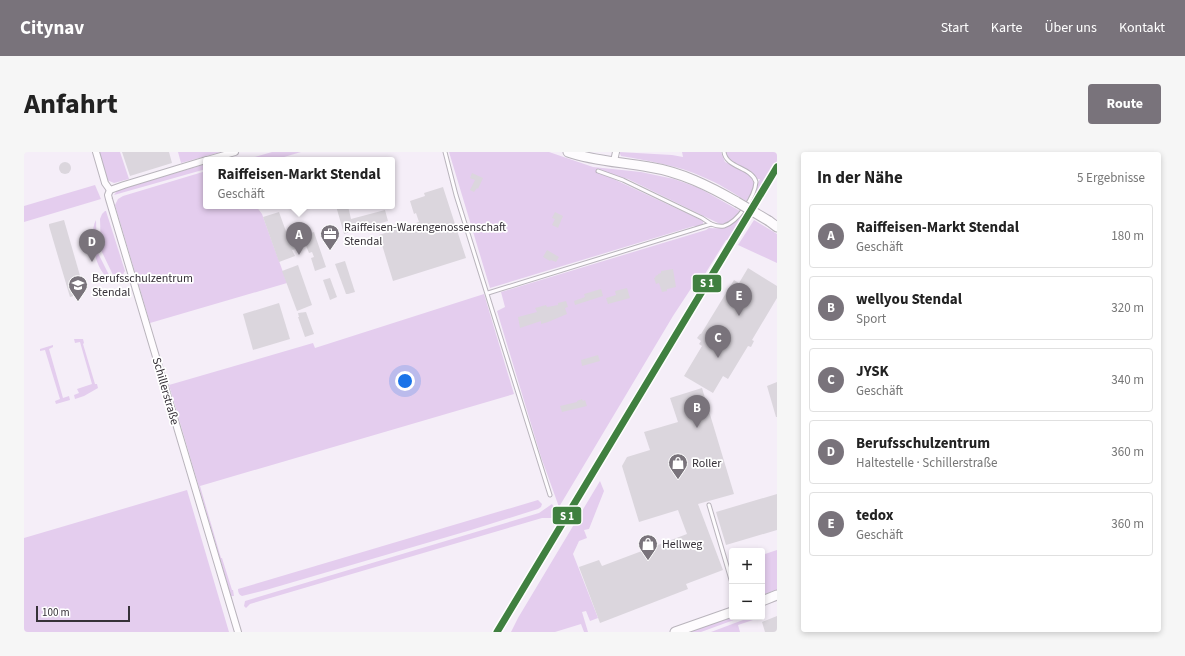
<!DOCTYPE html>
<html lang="de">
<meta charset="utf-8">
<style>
body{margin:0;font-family:"Source Sans 3",sans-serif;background:#f6f6f6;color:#222}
.controls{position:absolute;right:12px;bottom:12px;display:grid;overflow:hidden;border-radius:4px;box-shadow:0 2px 6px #0003}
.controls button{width:36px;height:36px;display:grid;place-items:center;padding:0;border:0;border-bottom:1px solid #e0e0e0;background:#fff;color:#222;font:20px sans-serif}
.scale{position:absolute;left:12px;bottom:10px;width:94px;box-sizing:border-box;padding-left:4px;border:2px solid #363138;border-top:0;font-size:11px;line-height:14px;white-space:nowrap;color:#363138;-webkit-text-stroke:3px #fff;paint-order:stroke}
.you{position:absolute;left:381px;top:229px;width:14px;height:14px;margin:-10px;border:3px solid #fff;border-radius:50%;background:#1a73e8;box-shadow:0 0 0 6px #1a73e833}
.badge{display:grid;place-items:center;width:26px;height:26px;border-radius:50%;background:#79737b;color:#fff;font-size:13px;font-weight:700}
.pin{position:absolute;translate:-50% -33px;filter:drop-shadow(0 1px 2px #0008)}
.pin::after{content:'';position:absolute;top:21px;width:14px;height:12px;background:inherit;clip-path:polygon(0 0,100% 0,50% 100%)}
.popup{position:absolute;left:179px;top:5px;width:192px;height:52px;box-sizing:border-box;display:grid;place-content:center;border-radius:4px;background:#fff;filter:drop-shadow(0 1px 3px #0005);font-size:13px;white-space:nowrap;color:#767676}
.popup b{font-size:15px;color:#222}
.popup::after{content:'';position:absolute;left:50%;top:100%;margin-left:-8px;border:8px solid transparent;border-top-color:#fff}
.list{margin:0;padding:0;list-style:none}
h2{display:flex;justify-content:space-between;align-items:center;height:52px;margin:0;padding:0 16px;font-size:17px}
h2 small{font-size:13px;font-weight:400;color:#767676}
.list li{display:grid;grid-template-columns:26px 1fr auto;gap:12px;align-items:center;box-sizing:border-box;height:64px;margin:0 8px 8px;padding:0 8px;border:1px solid #e0e0e0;border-radius:4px}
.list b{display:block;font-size:15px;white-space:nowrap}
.list p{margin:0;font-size:13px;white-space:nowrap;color:#767676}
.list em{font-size:13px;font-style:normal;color:#767676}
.map{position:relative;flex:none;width:753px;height:480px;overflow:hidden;border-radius:4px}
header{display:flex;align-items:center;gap:24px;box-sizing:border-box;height:56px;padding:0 20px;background:#79737b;color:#fff}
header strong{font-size:19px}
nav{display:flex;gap:22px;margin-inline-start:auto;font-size:14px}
.intro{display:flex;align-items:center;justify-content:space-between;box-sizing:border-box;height:96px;padding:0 24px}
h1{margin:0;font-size:28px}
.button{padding:10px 18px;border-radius:4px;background:#79737b;color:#fff;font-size:14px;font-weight:700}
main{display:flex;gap:24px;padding:0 24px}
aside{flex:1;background:#fff;border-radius:4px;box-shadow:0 2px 6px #0003}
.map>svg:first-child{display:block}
.green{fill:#e4cdee}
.building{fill:#dbd6dd}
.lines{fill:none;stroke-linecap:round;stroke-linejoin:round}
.lane-casing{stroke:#b9b4bc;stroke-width:5}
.street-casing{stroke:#b9b4bc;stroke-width:8}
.secondary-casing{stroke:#b9b4bc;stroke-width:11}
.lane{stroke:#fefcfe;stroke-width:3}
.street{stroke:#fefcfe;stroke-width:6}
.secondary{stroke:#fefcfe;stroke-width:9}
.secondary-bridge-casing{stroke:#b9b4bc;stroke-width:11;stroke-linecap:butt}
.secondary-bridge{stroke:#fefcfe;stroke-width:9}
.rail-1-casing{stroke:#fff;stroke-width:10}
.rail-1{stroke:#408040;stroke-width:7}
.labels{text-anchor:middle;stroke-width:3.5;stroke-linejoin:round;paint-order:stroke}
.poi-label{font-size:12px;fill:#363138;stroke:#fff;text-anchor:start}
.street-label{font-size:12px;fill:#363138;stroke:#fff}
.line-badge{stroke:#fff;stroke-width:1.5}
.badge-label{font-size:11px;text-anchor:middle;font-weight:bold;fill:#fff}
</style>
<header>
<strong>Citynav</strong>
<nav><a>Start</a><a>Karte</a><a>Über uns</a><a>Kontakt</a></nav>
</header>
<div class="intro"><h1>Anfahrt</h1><a class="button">Route</a></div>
<main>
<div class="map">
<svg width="753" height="480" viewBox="0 0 753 480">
<rect width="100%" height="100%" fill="#f5eef8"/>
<g class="green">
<path d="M 75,0 L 96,0 L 105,27 L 90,31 L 83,28 Z"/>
<path d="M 154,0 L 197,0 L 157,11 Z"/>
<path d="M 248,0 L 277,0 L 250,8 L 220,8 Z"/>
<path d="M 425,0 L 525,0 L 569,15 L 617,20 L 650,27 L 675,36 L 716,59 C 711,66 705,73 696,72 L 604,27 L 581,23 L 679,69 L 679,72 L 674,75 L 670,74 L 466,136 Z"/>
<path d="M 595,0 L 648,3 L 659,5 L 658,0 L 697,0 L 701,10 C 707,13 725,21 728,25 C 734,31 726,44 722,49 C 708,40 694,31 679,25 C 653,13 625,9 597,4 Z"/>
<path d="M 701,0 L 753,0 L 753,9 L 727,52 L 725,50 L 736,27 L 733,27 L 727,21 L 703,6 Z"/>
<path d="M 182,12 L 182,17 L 90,43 L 93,39 L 97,37 Z"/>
<path d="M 182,19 L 182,54 L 232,54 L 238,62 L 263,131 L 126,171 L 91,53 L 94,47 L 99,44 Z"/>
<path d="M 71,33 L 77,47 L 0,70 L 0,54 Z"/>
<path d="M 81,59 L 82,59 L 101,119 L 98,124 L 94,126 L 89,123 L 77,98 L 76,67 L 78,62 Z"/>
<path d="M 719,61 L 722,62 L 706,89 L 702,88 L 681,122 L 668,135 L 649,164 L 535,355 L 517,305 L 473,159 L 481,155 L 477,140 L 682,78 L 685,76 C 703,77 708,75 719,61 Z"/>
<path d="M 72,68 L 73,99 L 87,127 C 71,122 64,82 72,68 Z"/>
<path d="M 730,68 L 753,82 L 753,111 L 714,93 Z"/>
<path d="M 460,142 L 490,242 L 176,334 L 197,406 L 198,406 L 208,438 L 209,438 L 210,444 L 207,444 L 145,233 L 289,191 L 291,196 Z"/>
<path d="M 50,187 L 59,187 L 60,191 L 59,192 L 71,232 L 73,232 L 74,236 L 60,244 L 51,247 L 50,243 L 55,241 L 53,237 L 68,232 L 56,190 L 51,191 Z"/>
<path d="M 29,193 L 29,195 L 25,197 L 39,246 L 45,244 L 46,248 L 32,252 L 31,249 L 36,247 L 21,198 L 16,199 L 16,197 Z"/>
<path d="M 576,329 L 580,339 L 565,377 L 560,378 L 563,386 L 555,389 L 549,402 L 574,466 L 566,469 L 562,459 L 558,460 L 564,480 L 560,480 L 557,472 L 531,480 L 487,480 L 494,466 Z"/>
<path d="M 163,338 L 205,480 L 0,480 L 0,386 Z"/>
<path d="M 514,348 L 518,352 L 517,355 L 514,357 L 447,378 L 242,438 L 218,444 C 215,443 214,440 214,437 Z"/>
<path d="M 528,352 L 532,359 L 528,366 L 518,366 L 226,452 L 222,456 L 220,454 L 221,449 L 515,361 Z"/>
<path d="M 753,398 L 753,438 L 738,443 L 738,403 Z"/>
<path d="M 708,464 L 718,465 L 677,480 L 663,480 Z"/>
<path d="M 727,465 L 738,465 L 714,473 L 716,480 L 687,480 Z"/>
</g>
<g class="building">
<path d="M 98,0 L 145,0 L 148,11 L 106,24 Z"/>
<circle cx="41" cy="16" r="6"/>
<path d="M 448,21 L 459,26 L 454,37 L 453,36 L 450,40 L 446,38 L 451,28 L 446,26 Z"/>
<path d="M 419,35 L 442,106 L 369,129 L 355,83 L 395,70 L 392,61 L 390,62 L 386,49 L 401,44 L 400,41 Z"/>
<path d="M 312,54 L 324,54 L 327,67 L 361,58 L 364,69 L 320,82 Z"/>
<path d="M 255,60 L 264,85 L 267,83 L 272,97 L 268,98 L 271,104 L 255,110 L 239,65 Z"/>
<path d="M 531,60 L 539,64 L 534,76 L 528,73 L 531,67 L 528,66 Z"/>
<path d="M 40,68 L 61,141 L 46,145 L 25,74 L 25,72 Z"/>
<path d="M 290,80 L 302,115 L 291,119 L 287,106 L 290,105 L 288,100 L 285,101 L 278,84 Z"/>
<path d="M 523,98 L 535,105 L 532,110 L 527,108 L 526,109 L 519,105 Z"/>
<path d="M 321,109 L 331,140 L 324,142 L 322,142 L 311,112 Z"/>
<path d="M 274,113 L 288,153 L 273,159 L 258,119 Z"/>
<path d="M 724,116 L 753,134 L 753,146 L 728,188 L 730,189 L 727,195 L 724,194 L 704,227 L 699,224 L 689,241 L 660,224 L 678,194 L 675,192 L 677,189 L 673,186 L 676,182 L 677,182 L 710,128 L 715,131 Z"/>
<path d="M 649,117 L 652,135 L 643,137 L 643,139 L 638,140 L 635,131 L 632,132 L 630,126 L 632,125 L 631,124 L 634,123 L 634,122 L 637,121 L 637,119 Z"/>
<path d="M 306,126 L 313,145 L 306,148 L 299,128 Z"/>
<path d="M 603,136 L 606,146 L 584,152 L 582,146 L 592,143 L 591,139 Z"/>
<path d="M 577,137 L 579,144 L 551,153 L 550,149 L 561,145 L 560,142 Z"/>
<path d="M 542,149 L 544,155 L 541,156 L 543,162 L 524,170 L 517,172 L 517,169 L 496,176 L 494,165 L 513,160 L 511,156 L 522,153 L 523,155 L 534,153 L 534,151 Z"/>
<path d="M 255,151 L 266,187 L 229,198 L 219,162 Z"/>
<path d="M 282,160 L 290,182 L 281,185 L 274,165 L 275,165 L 274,161 Z"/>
<path d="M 574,203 L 576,209 L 558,214 L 557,208 Z"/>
<path d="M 753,230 L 753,265 L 752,265 L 743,234 Z"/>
<path d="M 678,236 L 710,342 L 674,352 L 699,418 L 662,432 L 664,437 L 576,471 L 555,415 L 575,408 L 578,414 L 663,382 L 654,358 L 615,370 L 598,314 L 603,305 L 626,298 L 620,280 L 654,270 L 646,246 Z"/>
<path d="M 558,247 L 559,249 L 561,248 L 563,254 L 538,260 L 536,254 L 553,250 L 553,249 Z"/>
<path d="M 753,342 L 753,378 L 702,393 L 692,360 Z"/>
<path d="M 753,464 L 753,480 L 741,480 L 738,470 Z"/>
</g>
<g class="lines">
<g class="lane-casing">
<g id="lane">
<path d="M 421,0 L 432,43 L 526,343"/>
<path d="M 574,19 L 599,28 L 678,66 L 687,72"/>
<path d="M 464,141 L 687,72 C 692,74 695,75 700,74 C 714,70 731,44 732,30 C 728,15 702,16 700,0"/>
<path d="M 685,353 L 708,431"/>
</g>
</g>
<g class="street-casing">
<g id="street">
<path d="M 72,0 L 81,31 L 86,38"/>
<path d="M 183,8 L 211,0"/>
<path d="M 590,9 L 592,0"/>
<path d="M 86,38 L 84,43 L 85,47 L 214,480"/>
<path d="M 86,38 L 100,33 L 182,8"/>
</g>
</g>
<g class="secondary-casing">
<g id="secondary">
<path d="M 544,0 C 569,9 598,10 625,15 C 657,20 685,34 713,50"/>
<path d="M 745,69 L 753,75"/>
<path d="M 738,449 L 753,443"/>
<path d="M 651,480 L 708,460"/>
</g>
</g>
<use href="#lane" class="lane"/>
<use href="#street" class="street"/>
<use href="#secondary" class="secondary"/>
<g class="secondary-bridge-casing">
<path id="secondary-bridge" d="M 713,50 L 745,69"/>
</g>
<use href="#secondary-bridge" class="secondary-bridge"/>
<g class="rail-1-casing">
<path id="rail-1" d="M 473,480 L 753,15"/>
</g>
<use href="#rail-1" class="rail-1"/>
</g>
<defs>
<g id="office-pin" transform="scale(1)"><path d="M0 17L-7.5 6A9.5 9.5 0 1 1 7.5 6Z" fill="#79737b" stroke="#fff"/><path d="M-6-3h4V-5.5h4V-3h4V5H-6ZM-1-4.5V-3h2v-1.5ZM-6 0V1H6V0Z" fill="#fff"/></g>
<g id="university-pin" transform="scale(1)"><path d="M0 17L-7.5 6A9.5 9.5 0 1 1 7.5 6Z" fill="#79737b" stroke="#fff"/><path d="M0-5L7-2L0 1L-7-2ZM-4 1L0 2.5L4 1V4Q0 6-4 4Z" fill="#fff"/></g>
<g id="shop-pin" transform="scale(1)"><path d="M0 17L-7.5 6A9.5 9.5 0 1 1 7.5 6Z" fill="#79737b" stroke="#fff"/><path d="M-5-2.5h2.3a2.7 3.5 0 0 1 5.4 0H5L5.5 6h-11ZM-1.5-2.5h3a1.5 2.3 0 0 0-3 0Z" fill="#fff"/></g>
</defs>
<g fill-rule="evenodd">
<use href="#office-pin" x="306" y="82"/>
<use href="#university-pin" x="54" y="133"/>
<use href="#shop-pin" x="654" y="311"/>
<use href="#shop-pin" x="624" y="392"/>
</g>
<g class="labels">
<g class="poi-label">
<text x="320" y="79">Raiffeisen-Warengenossenschaft<tspan x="320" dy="14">Stendal</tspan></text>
<text x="68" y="130">Berufsschulzentrum<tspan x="68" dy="14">Stendal</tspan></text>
<text x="668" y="315">Roller</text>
<text x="638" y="396">Hellweg</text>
</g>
<g class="street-label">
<text transform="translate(142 239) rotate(74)" y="4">Schillerstraße</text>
</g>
</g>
<g class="line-badge">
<rect x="668" y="122" width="30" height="19" rx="4" fill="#408040"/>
<rect x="528" y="354" width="30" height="19" rx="4" fill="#408040"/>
</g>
<g class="badge-label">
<text x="683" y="135">S 1</text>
<text x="543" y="368">S 1</text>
</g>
</svg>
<div class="controls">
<button>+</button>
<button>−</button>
</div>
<div class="scale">100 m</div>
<div class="you"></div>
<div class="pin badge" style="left:275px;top:103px">A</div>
<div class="popup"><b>Raiffeisen-Markt Stendal</b>Geschäft</div>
<div class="pin badge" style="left:673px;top:276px">B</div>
<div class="pin badge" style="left:694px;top:206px">C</div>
<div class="pin badge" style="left:68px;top:110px">D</div>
<div class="pin badge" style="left:715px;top:164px">E</div>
</div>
<aside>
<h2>In der Nähe<small>5 Ergebnisse</small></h2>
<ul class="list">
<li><span class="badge">A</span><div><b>Raiffeisen-Markt Stendal</b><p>Geschäft</p></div><em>180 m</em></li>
<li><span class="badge">B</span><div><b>wellyou Stendal</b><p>Sport</p></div><em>320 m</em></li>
<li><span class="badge">C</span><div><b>JYSK</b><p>Geschäft</p></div><em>340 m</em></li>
<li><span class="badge">D</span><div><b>Berufsschulzentrum</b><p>Haltestelle · Schillerstraße</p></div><em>360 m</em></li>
<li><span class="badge">E</span><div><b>tedox</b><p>Geschäft</p></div><em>360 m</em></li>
</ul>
</aside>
</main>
